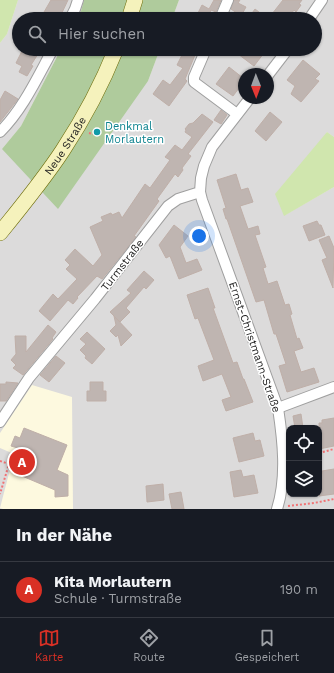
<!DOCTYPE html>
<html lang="de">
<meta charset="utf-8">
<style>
body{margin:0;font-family:"Work Sans",sans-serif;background:#242831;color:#f1f3f6}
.controls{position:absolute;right:12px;bottom:12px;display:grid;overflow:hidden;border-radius:8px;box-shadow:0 1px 3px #0004}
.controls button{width:36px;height:36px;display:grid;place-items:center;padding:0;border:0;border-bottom:1px solid #363941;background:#171b24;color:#f1f3f6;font:20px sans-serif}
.compass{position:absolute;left:238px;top:68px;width:36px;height:36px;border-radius:50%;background:#171b24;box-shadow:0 1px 3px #0004;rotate:179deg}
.you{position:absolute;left:199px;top:236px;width:14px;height:14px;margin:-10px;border:3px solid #fff;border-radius:50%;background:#1a73e8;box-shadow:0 0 0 6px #1a73e833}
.badge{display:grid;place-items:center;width:26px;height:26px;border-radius:50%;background:#d93025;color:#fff;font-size:13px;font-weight:700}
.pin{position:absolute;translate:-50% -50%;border:2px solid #fff;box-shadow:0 1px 4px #0006}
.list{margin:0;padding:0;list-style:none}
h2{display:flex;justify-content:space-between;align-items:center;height:52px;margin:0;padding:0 16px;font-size:17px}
h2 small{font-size:13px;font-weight:400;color:#9ea1a6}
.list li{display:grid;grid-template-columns:26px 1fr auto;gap:12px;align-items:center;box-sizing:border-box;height:56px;padding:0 16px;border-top:1px solid #363941}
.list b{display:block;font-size:15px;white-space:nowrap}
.list p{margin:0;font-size:13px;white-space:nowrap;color:#9ea1a6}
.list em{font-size:13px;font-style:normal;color:#9ea1a6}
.icon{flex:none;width:22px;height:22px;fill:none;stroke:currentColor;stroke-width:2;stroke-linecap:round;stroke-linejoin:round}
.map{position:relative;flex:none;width:334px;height:509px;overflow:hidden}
.search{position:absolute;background:#171b24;box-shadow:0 1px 3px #0004;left:12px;right:12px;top:12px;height:44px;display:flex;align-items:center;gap:10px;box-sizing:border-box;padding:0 14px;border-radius:22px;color:#9ea1a6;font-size:15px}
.sheet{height:108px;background:#171b24}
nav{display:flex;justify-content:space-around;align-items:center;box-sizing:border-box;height:56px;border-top:1px solid #363941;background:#171b24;font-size:11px;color:#9ea1a6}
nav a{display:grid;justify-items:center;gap:2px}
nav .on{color:#d93025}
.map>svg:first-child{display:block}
.residential{fill:#dcdbdb;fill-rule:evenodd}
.education{fill:#fdf9df}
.grass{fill:#d0e6ae}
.forest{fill:#afcb9c}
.building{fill:#bfb5b1;stroke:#bfafa8}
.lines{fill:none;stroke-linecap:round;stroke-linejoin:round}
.minor-casing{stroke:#9f9f9f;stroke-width:12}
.secondary-casing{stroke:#6f6e0c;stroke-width:16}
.path{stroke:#f17375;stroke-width:2;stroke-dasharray:2 2;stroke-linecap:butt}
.minor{stroke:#fff;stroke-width:10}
.secondary{stroke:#f5f2bc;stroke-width:15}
.culture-dot{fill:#0f9aa8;stroke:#fff;stroke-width:1.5}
.labels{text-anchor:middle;stroke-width:3;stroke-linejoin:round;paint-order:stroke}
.culture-label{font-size:11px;fill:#0d838f;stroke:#fff;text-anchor:start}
.street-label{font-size:11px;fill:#1e1e1e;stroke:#fff}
</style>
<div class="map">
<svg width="334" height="509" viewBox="0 0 334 509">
<rect width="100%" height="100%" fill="#eeeae5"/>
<path class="residential" d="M 18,0 L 84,0 L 81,11 L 76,19 L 19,19 L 19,49 L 61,49 L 21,126 L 2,149 L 148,81 L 160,49 L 315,49 L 315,19 L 172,19 L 179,0 L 334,0 L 334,137 L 327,132 L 285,215 L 334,187 L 334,509 L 0,509 L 0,43 L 7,34 ZM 244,74 L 268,74 L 268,98 L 244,98 ZM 289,428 L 319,428 L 319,494 L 289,494 Z"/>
<path class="education" d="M 32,385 L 72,397 L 73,509 L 3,509 L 0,508 L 14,454 L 0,448 L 0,433 Z"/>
<g class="grass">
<path d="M 0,0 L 18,0 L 7,34 L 0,43 Z"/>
<path d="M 327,132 L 334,137 L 334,187 L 284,216 L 275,194 Z"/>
</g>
<g class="forest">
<path d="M 84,0 L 179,0 L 172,19 L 76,19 L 81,11 Z"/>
<path d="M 61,49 L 160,49 L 148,81 L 58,209 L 2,149 L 21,126 Z"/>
</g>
<g class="building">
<path d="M 51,0 L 68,0 L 59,19 L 40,19 Z"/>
<path d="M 214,0 L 221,0 L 216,12 L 211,10 L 207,19 L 195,19 L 202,5 L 209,9 Z"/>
<path d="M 234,0 L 240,0 L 238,3 L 246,7 L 241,16 L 231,9 Z"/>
<path d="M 283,0 L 302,0 L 299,4 L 301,5 L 296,12 L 294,10 L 287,19 L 254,19 L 250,16 L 255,9 L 268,19 Z"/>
<path d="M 23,49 L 29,49 L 38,54 L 31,65 L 33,66 L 27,76 L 19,72 L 22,66 L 16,63 Z"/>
<path d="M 242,49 L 267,49 L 254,66 L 238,54 Z"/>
<path d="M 184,51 L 195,55 L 185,79 L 187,81 L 169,106 L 153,94 L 163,80 L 170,85 L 183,68 L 177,65 Z"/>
<path d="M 303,60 L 320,74 L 315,79 L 319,81 L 301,102 L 291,94 L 295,86 L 287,80 Z"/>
<path d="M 229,67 L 243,78 L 239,83 L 242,84 L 233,96 L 216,84 Z"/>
<path d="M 5,91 L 18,99 L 0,122 L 0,100 Z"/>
<path d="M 221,110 L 227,115 L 221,124 L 214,120 Z"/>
<path d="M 270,112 L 282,122 L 266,141 L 255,131 Z"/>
<path d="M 202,114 L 213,122 L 188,154 L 191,156 L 182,168 L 183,170 L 178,177 L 175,174 L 157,199 L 159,201 L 134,236 L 136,237 L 102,279 L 97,276 L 77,297 L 78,298 L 73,304 L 68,300 L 50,321 L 39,311 L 53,294 L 58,299 L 77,279 L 66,269 L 70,265 L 65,260 L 75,249 L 93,266 L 102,255 L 90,227 L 103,221 L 101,217 L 111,213 L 112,215 L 119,212 L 122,218 L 145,184 L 150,188 L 170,160 L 165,157 L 175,145 L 182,150 L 192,137 L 185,132 L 186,130 L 185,129 L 189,124 L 193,123 Z"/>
<path d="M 236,174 L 241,190 L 248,188 L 253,202 L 240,206 L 248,229 L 258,226 L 260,234 L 255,235 L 266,267 L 263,268 L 268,284 L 277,281 L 285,305 L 289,304 L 292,314 L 290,315 L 297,339 L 299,338 L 303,348 L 294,351 L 301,372 L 314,368 L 319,382 L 287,392 L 279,366 L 286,364 L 276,334 L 274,334 L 264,300 L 256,302 L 227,219 L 226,219 L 223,209 L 226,208 L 217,180 Z"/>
<path d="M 317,221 L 319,225 L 321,225 L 325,235 L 309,241 L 303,226 Z"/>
<path d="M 174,225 L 188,236 L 180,247 L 186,263 L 197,259 L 202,270 L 179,279 L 170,256 L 166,258 L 159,245 Z"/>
<path d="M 329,236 L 334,248 L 333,288 L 322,260 L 327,258 L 319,240 Z"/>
<path d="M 144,271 L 154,280 L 146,289 L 144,287 L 126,308 L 130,312 L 120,322 L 110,312 L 131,293 L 127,290 Z"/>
<path d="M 208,288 L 215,308 L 213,308 L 233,363 L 237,362 L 243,379 L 244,379 L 253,402 L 226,411 L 222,400 L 231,397 L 222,374 L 203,381 L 198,366 L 214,360 L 198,318 L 195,319 L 187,295 Z"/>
<path d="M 114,316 L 132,335 L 121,346 L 118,335 L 116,337 L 110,331 L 116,325 Z"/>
<path d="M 48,325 L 56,332 L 52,338 L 53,339 L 23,375 L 13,368 L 16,365 L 11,360 L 16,354 L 15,336 L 26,336 L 26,352 Z"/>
<path d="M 87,332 L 105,349 L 92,364 L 85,358 L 86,356 L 80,350 L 86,344 L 80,339 Z"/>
<path d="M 56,356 L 65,363 L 49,382 L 40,375 Z"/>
<path d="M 6,382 L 18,383 L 6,401 L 0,401 L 0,384 L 6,384 Z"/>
<path d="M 90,382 L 103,382 L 103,391 L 106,391 L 106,401 L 87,401 L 87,391 L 90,391 Z"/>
<path d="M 301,414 L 303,428 L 295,428 L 293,416 Z"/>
<path d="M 334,418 L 334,446 L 319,449 L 319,423 L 322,423 L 322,420 Z"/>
<path d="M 24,428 L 67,445 L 57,470 L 68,475 L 68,496 L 55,497 L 55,490 L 22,476 L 24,470 L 16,466 L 14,460 L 18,448 L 11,446 L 15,436 L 20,438 Z"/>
<path d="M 253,433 L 255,441 L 260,440 L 264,456 L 239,462 L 233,438 Z"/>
<path d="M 334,469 L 334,494 L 319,496 L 319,475 L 322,474 L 322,471 Z"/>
<path d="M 241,470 L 243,477 L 254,475 L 258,493 L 234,497 L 230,472 Z"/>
<path d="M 163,484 L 164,500 L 147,502 L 146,486 Z"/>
<path d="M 181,492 L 184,509 L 172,509 L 169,494 Z"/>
</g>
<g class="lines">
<g class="minor-casing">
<g id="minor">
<path d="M 70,19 L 75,9 L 78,0"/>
<path d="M 220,19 L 228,0"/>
<path d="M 309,19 L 322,0"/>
<path d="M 206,49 L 194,77 L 194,82 L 237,114"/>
<path d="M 268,75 L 288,49"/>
<path d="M 0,132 C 23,109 37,78 53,49"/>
<path d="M 200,192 L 202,200 L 278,408 C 283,441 287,477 277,509"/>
<path d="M 278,408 L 334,387"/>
<path d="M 0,422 L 29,378 L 95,299 L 168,206 L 178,199 L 200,192 L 201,178 L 204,166 L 212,147 L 250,98"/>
</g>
</g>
<g class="secondary-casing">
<g id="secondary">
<path d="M 129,19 L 135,0"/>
<path id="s1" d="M 0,233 C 22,206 44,179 63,150 C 84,118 102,84 116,49"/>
</g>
</g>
<g class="path">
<path d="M 89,133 L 93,134 L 97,132"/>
<path d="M 319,453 L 334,449"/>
<path d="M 0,461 L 9,464 L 0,494"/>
<path d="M 288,506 L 314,503 L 334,499"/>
</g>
<use href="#minor" class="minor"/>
<use href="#secondary" class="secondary"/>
</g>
<circle class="culture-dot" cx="97" cy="132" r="4"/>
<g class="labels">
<g class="culture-label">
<text x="105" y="130">Denkmal<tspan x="105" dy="13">Morlautern</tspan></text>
</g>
<g class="street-label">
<text dy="4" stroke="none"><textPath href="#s1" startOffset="109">Neue Straße</textPath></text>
<text transform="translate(122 265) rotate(-52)" y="4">Turmstraße</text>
<text transform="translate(255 347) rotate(71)" y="4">Ernst-Christmann-Straße</text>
</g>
</g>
</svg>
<div class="controls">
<button><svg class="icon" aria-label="locate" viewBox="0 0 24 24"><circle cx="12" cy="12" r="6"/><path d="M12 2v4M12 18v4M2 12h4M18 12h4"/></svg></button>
<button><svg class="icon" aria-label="layers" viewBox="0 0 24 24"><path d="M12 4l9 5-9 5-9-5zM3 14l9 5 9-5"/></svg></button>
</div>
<svg class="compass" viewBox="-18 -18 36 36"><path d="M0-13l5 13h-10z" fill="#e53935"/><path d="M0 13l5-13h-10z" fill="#9ea1a6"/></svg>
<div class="you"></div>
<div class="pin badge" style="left:22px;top:462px">A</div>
<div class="search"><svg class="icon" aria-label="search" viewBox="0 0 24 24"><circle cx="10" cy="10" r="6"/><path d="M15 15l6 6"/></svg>Hier suchen</div>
</div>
<section class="sheet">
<h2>In der Nähe<small></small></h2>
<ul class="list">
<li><span class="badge">A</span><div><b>Kita Morlautern</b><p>Schule · Turmstraße</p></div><em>190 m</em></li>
</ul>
</section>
<nav>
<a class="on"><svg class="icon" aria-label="map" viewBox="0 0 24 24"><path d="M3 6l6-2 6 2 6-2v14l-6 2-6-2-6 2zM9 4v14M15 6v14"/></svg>Karte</a>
<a><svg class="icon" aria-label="directions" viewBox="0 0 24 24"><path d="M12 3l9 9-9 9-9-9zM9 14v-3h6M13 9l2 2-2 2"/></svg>Route</a>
<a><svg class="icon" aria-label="saved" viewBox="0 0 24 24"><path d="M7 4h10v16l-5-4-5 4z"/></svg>Gespeichert</a>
</nav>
